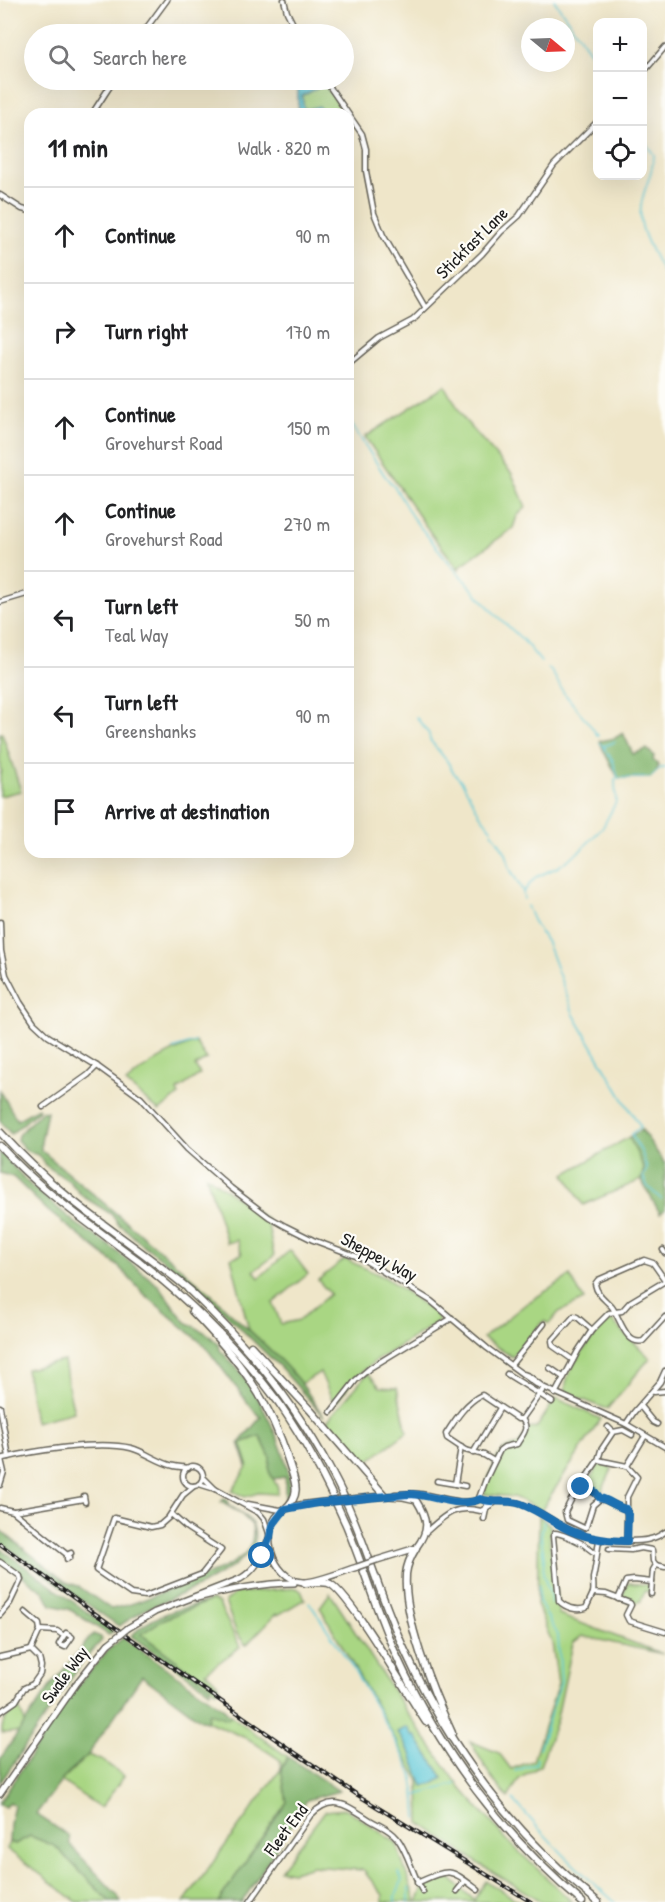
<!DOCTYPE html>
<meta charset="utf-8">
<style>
body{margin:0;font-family:"Patrick Hand",sans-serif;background:#f6f6f6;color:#202124}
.controls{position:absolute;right:18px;top:18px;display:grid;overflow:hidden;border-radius:12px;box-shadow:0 6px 24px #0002}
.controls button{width:54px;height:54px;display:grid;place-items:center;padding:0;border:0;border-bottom:2px solid #e0e0e0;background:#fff;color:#202124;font:30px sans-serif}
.compass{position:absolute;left:521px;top:18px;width:54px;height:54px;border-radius:50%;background:#fff;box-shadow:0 6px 24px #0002;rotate:109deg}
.stop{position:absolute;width:18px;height:18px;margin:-14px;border:4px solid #1f6fb2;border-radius:50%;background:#fff}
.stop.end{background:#1f6fb2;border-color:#fff;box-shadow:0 2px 6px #0008}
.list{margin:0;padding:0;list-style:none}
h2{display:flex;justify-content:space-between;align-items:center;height:78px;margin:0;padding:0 24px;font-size:26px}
h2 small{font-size:20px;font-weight:400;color:#757577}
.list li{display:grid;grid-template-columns:39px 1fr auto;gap:18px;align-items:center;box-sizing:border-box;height:96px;padding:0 24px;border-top:2px solid #e0e0e0}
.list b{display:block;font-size:22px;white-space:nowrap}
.list p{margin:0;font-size:20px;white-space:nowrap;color:#757577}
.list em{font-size:20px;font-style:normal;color:#757577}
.icon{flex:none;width:33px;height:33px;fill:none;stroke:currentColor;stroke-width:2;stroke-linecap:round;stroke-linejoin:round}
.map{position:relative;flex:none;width:665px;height:1902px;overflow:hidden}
.search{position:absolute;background:#fff;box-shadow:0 6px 24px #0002;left:24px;top:24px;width:330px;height:66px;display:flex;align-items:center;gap:15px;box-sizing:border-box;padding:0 21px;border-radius:33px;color:#757577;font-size:22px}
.panel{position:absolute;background:#fff;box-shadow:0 6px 24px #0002;left:24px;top:108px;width:330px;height:750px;border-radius:18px}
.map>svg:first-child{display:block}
.green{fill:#a9d683;stroke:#627950;stroke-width:1.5}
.forest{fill:#86b771;stroke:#516a46;stroke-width:1.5}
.water{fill:#5cc7d7;stroke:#3c727a;stroke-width:1.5}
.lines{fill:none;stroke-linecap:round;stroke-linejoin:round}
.stream{stroke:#5cc7d7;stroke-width:1.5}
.minor-casing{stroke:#666359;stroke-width:7}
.major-casing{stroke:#666359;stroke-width:8}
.highway-casing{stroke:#666359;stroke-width:9}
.minor{stroke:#fff;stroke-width:4}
.major{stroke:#fff;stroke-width:5}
.highway{stroke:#fff;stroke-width:6}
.rail-casing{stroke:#1c1c1c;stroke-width:4}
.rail{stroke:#fdfcf7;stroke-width:1.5;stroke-dasharray:4.5;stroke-linecap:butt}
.major-bridge-casing{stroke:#666359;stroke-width:8;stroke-linecap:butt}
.major-bridge{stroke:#fff;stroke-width:5}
.route{stroke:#1f6fb2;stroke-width:8}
.labels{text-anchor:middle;stroke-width:4.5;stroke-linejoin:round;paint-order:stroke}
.street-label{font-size:18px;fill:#1c1c1c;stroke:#fdfcf7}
</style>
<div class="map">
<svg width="665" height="1902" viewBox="0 0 665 1902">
<rect width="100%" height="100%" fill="#fdfcf7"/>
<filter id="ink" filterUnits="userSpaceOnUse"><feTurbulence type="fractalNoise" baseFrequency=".0167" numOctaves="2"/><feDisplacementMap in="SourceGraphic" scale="12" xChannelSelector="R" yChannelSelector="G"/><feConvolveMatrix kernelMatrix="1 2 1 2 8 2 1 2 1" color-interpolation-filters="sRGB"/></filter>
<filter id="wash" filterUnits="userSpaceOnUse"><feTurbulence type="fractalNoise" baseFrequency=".008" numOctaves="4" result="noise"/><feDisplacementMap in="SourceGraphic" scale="24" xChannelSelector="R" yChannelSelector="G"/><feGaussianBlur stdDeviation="1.35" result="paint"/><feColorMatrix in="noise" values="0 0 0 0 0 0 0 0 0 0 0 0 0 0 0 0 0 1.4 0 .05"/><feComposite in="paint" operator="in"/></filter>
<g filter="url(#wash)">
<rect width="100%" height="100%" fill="#efe6c9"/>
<g class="green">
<path d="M 314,80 L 323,80 L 340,107 L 332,114 L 320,114 L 322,111 L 304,110 L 302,96 L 318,88 Z"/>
<path d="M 445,385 L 464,419 L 512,474 L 526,507 L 517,516 L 513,528 L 460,566 L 459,569 L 432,535 L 365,437 Z"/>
<path d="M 0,733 L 2,733 L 21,791 L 0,796 L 0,774 L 2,771 L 0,769 Z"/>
<path d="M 195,1042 L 207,1059 L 195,1066 L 200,1074 L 177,1091 L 179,1095 L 159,1111 L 126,1083 C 149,1063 167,1053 195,1042 Z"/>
<path d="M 629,1137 L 644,1168 L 641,1180 L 583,1205 L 565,1174 Z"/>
<path d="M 206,1175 L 267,1220 L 274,1256 L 254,1271 L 259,1278 L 290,1250 L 308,1274 L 273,1303 L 281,1324 L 299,1320 L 330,1294 L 318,1280 L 345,1259 L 386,1278 L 439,1316 L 438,1322 L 375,1361 L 355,1378 L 337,1402 L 332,1399 L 320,1372 L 301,1384 L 249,1330 L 231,1258 L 242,1254 L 237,1240 L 227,1243 Z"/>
<path d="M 570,1276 L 584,1300 L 559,1312 L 549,1324 L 544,1321 L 512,1357 L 483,1338 L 527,1303 Z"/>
<path d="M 609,1318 L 650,1358 L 607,1409 L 566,1393 C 561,1371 596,1335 609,1318 Z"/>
<path d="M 64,1361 L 69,1391 L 74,1412 L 35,1422 L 26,1369 Z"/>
<path d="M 368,1373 L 380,1387 L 397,1388 L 407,1432 L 367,1462 L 327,1421 Z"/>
<path d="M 556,1398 L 601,1419 L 541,1510 L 514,1497 L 484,1494 C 486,1484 495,1455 504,1449 C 508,1447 513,1447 518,1445 L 529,1429 L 537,1427 Z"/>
<path d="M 260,1436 L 270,1457 L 269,1471 L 278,1488 L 277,1494 L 258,1493 L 245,1497 L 232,1491 L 248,1465 L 241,1443 Z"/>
<path d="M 600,1463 L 612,1469 L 601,1493 L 586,1485 Z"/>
<path d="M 539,1516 L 550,1525 L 550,1545 L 559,1615 L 663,1654 L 582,1636 L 573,1643 L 557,1718 L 540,1766 L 519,1779 L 508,1798 L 492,1779 L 470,1741 L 499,1753 L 511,1769 L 533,1761 L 558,1684 L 552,1643 L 537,1605 Z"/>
<path d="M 628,1583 L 648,1585 L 649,1592 L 645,1591 L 641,1601 L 631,1603 L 623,1599 L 622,1596 Z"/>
<path d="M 297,1588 L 302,1592 L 305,1599 L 278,1615 L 276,1614 L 246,1645 L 237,1634 L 225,1602 L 236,1593 Z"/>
<path d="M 330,1593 L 404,1708 L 460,1787 L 509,1842 L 572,1902 L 542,1902 L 481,1865 L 420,1823 L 419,1781 L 320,1607 Z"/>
<path d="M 212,1600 L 219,1604 L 240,1647 L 206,1672 L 220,1686 L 217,1691 L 141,1634 L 162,1620 Z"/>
<path d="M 19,1708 L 25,1722 L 19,1732 L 2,1733 C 1,1721 8,1714 19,1708 Z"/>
<path d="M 209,1713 L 230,1715 L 288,1757 L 281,1769 L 287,1802 L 218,1902 L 184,1902 L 281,1769 L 280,1760 L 250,1740 L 207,1721 Z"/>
<path d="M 88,1755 L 103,1761 L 124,1776 L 101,1808 L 61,1781 Z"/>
<path d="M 346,1809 L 396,1843 L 416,1902 L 383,1902 L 383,1895 L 363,1870 L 312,1866 L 293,1872 L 280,1870 L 325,1811 Z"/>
<path d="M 30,1836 L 55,1846 L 110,1902 L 77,1902 L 7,1849 L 9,1842 L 15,1844 Z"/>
<path d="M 450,1878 L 474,1900 L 486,1881 L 520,1902 L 417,1902 L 425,1884 Z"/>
</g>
<g class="forest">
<path d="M 623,733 L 633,754 L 647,749 L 654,756 L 653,760 L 658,765 L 657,771 L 650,778 L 618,778 C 612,765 604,755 600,741 L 615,738 Z"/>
<path d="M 0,1090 L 17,1120 L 38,1108 L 39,1110 L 11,1134 L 0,1121 Z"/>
<path d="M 42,1111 L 44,1112 L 47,1111 L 41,1142 L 41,1150 L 207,1290 C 238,1322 275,1350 303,1386 C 310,1396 317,1407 324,1417 L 281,1368 L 204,1293 L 182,1274 L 138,1241 L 123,1227 L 119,1225 L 111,1214 L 82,1196 L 70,1182 L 45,1165 L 38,1155 L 27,1151 L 17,1140 L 18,1135 Z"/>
<path d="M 642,1130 L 665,1164 L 665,1209 L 660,1213 L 641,1180 L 644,1168 L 629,1137 Z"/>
<path d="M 0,1152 L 31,1186 L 77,1224 L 110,1246 L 159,1286 L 177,1311 L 186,1322 L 208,1334 L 219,1345 L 220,1350 C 228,1359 237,1367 245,1378 C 260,1399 303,1477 285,1500 L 285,1477 L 273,1479 L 269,1471 L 270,1457 L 260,1436 L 241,1443 L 248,1465 L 247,1466 L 239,1443 L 261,1417 L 254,1411 L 205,1346 L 143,1293 L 119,1267 L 48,1211 L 13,1177 L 0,1173 Z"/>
<path d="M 224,1499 L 229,1502 L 227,1504 C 249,1518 258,1520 254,1548 L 235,1565 L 200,1586 L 144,1610 L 119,1626 L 45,1575 L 0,1542 L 0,1530 L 66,1582 L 78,1586 L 111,1609 C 138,1604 164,1591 190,1581 C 208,1574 230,1568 244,1554 C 253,1546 254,1536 252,1525 L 240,1513 L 221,1502 Z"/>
<path d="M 0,1548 L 113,1631 L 109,1635 L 69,1609 L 51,1605 L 44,1592 L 0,1559 Z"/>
<path d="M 212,1600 L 162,1620 L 141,1634 L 210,1686 L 210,1691 L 131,1636 C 152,1614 183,1608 212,1600 Z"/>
<path d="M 93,1634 L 101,1637 L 102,1640 L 84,1660 L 0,1783 L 0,1759 L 51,1685 Z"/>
<path d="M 123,1638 L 222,1707 L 231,1716 L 228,1719 L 209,1713 L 207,1721 L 201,1720 L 142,1676 L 88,1755 L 66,1775 L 36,1814 L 69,1836 L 70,1845 L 117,1895 L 121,1902 L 110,1902 L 55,1846 L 30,1836 L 15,1844 L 9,1842 L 10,1824 L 14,1805 L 10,1802 L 6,1807 L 0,1805 L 0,1801 L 75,1689 L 108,1650 Z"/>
<path d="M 288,1757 L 339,1791 L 307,1800 L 242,1902 L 218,1902 L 287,1802 L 281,1769 Z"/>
</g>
<g class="water">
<path d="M 298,80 L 314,80 L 318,88 L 302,96 L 304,110 L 319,106 L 322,111 L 320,114 L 298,114 Z"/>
<path d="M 407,1727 L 413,1736 L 415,1735 L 443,1778 L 433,1784 L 423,1786 L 411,1754 L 398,1732 Z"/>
</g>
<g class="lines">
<g class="stream">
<path d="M 554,0 L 598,63"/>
<path d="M 642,138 L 654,155 C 653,174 643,189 641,206 C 637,233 656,255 665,278"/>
<path d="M 348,419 L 385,476 L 396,489 L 412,517 L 457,572 L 496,615 L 523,640 L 541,662"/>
<path d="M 548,668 C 556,675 558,685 564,693 C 576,708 588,721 598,736"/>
<path d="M 416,717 L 429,734 L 430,740 L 447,761 L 454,773 L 462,782 L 481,816 L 491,829"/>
<path d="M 600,743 L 604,746 L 606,751"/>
<path d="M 604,746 L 615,742"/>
<path d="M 608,754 L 613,761 L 618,778"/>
<path d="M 492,832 L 506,853 L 510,869 L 523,891"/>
<path d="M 524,899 L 523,892 L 536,877 L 558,867 L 580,851 L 603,827 L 616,802 L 615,780 L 618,778 L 650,778 L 661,768 L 665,768"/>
<path d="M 527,906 L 533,920 L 547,943 L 574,1015 L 623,1099 L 641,1127 L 631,1134 L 642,1153 L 647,1169 L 643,1176 L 647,1186 L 661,1199"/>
<path d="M 172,1049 L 195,1042"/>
<path d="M 544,1521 L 541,1535 L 544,1558 L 543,1574 L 550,1594 L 551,1604"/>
<path d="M 539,1585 L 539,1602 L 558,1635 L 561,1682 L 539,1749"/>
<path d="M 309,1602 L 353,1668 L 403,1754 L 412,1775 L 415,1790 L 417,1818"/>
<path d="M 515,1771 L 536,1764 L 537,1758"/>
<path d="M 417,1795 L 456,1784"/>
<path d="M 513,1799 C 544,1836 578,1871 615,1902"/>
<path d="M 409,1888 L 409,1902"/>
<path d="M 395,1902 L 395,1897 L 402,1881 L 399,1872"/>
</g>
</g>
</g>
<g filter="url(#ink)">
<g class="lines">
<g class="minor-casing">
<g id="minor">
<path d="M 284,0 L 287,12 L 298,34"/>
<path d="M 142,34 L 167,0"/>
<path d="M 642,74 L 665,47"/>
<path d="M 325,80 L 362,134 L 366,149 L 366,171 L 374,213 L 383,235 L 425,307"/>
<path d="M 92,114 L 114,80"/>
<path d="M 0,195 L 22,209 L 30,211"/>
<path d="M 348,364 L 379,338 L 413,320 L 482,254 L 501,232 L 519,216 L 554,165 L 598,121"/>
<path d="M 0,602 L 30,593"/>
<path d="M 0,922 L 1,951 L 6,975 L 20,1002 L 34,1023 L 48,1036 L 97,1066 L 141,1098 L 187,1149 L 231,1188 L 269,1217 L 285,1226 L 313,1240 L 361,1258 L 431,1301 L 487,1348 L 536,1384 L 626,1424 L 665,1447"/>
<path d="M 43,1107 L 88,1075 L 97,1066"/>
<path d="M 663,1250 L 665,1253"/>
<path d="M 665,1280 L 653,1263 L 644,1260 L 598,1280 L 595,1284 C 597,1295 605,1299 612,1307 C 620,1318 626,1346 643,1341 L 665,1317"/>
<path d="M 573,1360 L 553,1346 L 552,1341 L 574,1316 L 577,1317 L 592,1330"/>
<path d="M 511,1365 L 544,1324"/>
<path d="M 550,1368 L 563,1377"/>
<path d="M 507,1374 L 552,1402"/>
<path d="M 524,1374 L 529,1376 L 542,1386"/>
<path d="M 654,1392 L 665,1391"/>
<path d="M 555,1394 L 578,1351 L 592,1330 L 609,1313 L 622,1311 L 630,1302 L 665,1281"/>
<path d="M 640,1406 L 653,1422 L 657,1424"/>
<path d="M 0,1407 L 9,1457"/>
<path d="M 331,1412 L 356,1380 L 370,1368 L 452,1318"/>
<path d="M 522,1419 L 544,1388"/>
<path d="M 626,1424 L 634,1412 L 660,1382 L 665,1371"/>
<path d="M 608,1427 L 613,1432 L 623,1430 L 632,1435"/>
<path d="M 473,1453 L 500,1408"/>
<path d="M 0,1459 C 32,1451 99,1440 131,1448 C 146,1452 159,1463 174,1466 C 178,1467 183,1467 188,1468"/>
<path d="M 598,1460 L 627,1466 L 637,1477 L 627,1497 L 627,1541"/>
<path d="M 627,1466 L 645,1436"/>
<circle cx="193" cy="1476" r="10"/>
<path d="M 203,1477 L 215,1489"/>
<path d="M 437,1481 L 455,1484 L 461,1447"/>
<path d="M 199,1484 L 215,1489 L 259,1513 L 264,1519 L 269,1533"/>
<path d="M 455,1484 L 465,1486"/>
<path d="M 0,1485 L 4,1472 L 1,1459"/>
<path d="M 581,1487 L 595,1493 L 600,1499 C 609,1500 616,1507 626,1509"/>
<path d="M 395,1494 C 403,1494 412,1493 420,1494 C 440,1496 462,1507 480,1499 C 494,1504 507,1499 521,1504 C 536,1509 548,1518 562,1526 C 583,1538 606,1542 630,1541 C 643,1541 654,1540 665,1532"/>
<path d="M 84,1496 L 85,1502"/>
<path d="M 479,1498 L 486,1479 L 500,1450 L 504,1447 L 517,1444 C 522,1435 530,1429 522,1419 L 518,1419 L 482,1395 C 467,1401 455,1420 446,1434 L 447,1438 L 465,1450 L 484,1455 L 494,1461"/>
<path d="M 600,1499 L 593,1505 L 586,1527 L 584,1528 L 567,1520 L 565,1512 L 571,1500 L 598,1460 L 601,1450 L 613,1432"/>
<path d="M 248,1504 L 280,1510 L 285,1509"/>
<path d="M 0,1508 L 13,1511 L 70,1557"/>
<path d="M 14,1511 L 84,1499"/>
<path d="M 171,1514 L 187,1528 L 221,1550 L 202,1574 L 145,1596 L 131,1594 L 96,1570 L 114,1518 L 151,1527 L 160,1525 L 168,1518 L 183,1495 L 194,1486"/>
<path d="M 484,1519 L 487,1505 L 486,1501"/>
<path d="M 426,1532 C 445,1515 455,1504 481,1511 L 494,1503"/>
<path d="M 599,1540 C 597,1553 596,1565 593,1578 C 593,1583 594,1588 593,1593 L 606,1594 L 630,1603 L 631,1605 L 626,1615 L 629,1621 L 665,1632"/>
<path d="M 609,1549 L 631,1550 L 641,1548 L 652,1550 L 653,1561 L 656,1565 L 653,1570 L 651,1594"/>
<path d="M 67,1559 L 67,1555 L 71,1553"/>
<path d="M 0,1562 L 20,1576 L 21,1580 L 10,1603 L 0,1615"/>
<path d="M 656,1565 L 665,1567"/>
<path d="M 593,1593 L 586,1608 C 577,1611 566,1608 559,1601 L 553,1536 L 555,1533 C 561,1533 578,1541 583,1544 C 589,1548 590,1551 596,1553"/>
<path d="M 618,1599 L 626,1581 L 634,1580 L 652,1582"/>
<path d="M 25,1612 L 39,1624 L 40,1630 L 31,1650"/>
<path d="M 40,1630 L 57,1631 L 64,1636 L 59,1644 L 65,1647 L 72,1637 L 66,1633 L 64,1636"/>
<path d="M 0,1657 L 31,1650"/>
<path d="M 0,1712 L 16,1701 L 24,1688 L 33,1684 L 40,1674 L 41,1666 L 39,1658 L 31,1650"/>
<path d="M 417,1883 C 451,1868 449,1868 478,1890"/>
<path d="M 457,1891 L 465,1881"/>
<path d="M 250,1902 L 310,1816 C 332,1792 348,1806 370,1820 C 380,1826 390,1829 397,1838 C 408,1852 413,1876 423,1892"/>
</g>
</g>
<g class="major-casing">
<g id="major">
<path d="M 352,1499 C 376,1497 392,1493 416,1500 C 428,1519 430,1530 416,1548 L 377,1560"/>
<path d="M 325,1502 C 315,1503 293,1504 284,1510 C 256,1527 272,1580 303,1582 C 315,1583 344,1571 357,1567"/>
<path d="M 197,1598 C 228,1590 262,1583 294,1583"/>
<path d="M 128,1628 L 155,1612 L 240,1579 C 260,1567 259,1556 270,1538"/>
<path d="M 0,1794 L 76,1684 L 108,1644"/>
</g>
</g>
<g class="highway-casing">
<g id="highway">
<path d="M 0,1132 C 21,1155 43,1176 67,1196 C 107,1229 151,1257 191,1291"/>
<path d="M 0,1146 C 42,1192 90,1224 139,1261 C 192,1303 239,1349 279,1403 C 306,1442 328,1484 347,1527 C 365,1571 378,1616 398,1659 C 440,1751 504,1837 582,1902"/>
<path d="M 188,1289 C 246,1343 295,1402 332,1473 C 363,1530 378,1594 406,1653 C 450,1749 515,1836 598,1902"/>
<path d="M 192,1311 C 237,1357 271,1401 289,1463 C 295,1482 302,1494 285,1509"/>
<path d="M 251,1346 L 311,1411 L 384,1495"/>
<path d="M 416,1548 C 411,1556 407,1564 406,1574 C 403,1618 433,1692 452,1733"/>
<path d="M 305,1583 C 312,1583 322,1581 328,1583 C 347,1588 411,1700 426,1722"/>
</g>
</g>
<use href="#minor" class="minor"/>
<use href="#major" class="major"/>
<use href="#highway" class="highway"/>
<g class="rail-casing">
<path id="rail" d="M 0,1544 L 90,1610 L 291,1750 L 356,1794 L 531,1902"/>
</g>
<use href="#rail" class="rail"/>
<g class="major-bridge-casing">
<g id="major-bridge">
<path d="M 325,1502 L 352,1499"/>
<path d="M 357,1567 L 377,1560"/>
<path d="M 108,1644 L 128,1628"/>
</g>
</g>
<use href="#major-bridge" class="major-bridge"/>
</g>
</g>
<g class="lines" filter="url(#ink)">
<path class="route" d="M 262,1556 L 270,1537 L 272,1526 L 285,1509 L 318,1503 L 408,1494 C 432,1494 459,1509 480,1499 C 494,1504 507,1499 521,1504 C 537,1510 549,1519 563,1527 C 583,1538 604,1541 627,1541 L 628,1514 L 626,1509 C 616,1507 609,1500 600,1498 L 595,1492 L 581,1487"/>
</g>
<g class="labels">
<g class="street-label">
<text transform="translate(472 243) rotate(-45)" y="6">Stickfast Lane</text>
<text transform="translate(379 1257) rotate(28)" y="6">Sheppey Way</text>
<text transform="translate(65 1675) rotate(-54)" y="6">Swale Way</text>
<text transform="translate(286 1830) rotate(-53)" y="6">Fleet End</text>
</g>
</g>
</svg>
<div class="controls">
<button>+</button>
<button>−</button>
<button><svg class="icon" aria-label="locate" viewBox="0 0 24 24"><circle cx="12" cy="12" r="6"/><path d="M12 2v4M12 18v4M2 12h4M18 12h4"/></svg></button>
</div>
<svg class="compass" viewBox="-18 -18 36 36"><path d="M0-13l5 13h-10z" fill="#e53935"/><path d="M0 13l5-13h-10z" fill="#757577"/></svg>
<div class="stop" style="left:262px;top:1556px"></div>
<div class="stop end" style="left:581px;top:1487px"></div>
<div class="search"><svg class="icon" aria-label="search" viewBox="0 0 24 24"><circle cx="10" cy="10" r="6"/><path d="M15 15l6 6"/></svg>Search here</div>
<section class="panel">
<h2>11 min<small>Walk · 820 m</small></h2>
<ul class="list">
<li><svg class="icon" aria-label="ahead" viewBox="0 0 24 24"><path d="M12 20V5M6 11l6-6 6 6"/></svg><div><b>Continue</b></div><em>90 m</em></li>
<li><svg class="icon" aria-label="right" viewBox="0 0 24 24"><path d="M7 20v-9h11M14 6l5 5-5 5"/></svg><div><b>Turn right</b></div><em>170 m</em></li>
<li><svg class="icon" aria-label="ahead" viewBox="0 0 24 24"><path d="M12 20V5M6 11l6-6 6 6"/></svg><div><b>Continue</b><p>Grovehurst Road</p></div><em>150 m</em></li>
<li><svg class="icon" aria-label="ahead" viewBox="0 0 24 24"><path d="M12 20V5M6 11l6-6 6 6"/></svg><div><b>Continue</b><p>Grovehurst Road</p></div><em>270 m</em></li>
<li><svg class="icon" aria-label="left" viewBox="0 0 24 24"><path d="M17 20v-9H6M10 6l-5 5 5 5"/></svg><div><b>Turn left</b><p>Teal Way</p></div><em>50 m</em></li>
<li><svg class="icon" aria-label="left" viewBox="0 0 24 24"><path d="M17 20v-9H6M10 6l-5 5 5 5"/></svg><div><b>Turn left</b><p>Greenshanks</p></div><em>90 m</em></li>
<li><svg class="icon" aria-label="arrive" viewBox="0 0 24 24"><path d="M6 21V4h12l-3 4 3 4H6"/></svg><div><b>Arrive at destination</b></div></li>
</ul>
</section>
</div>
